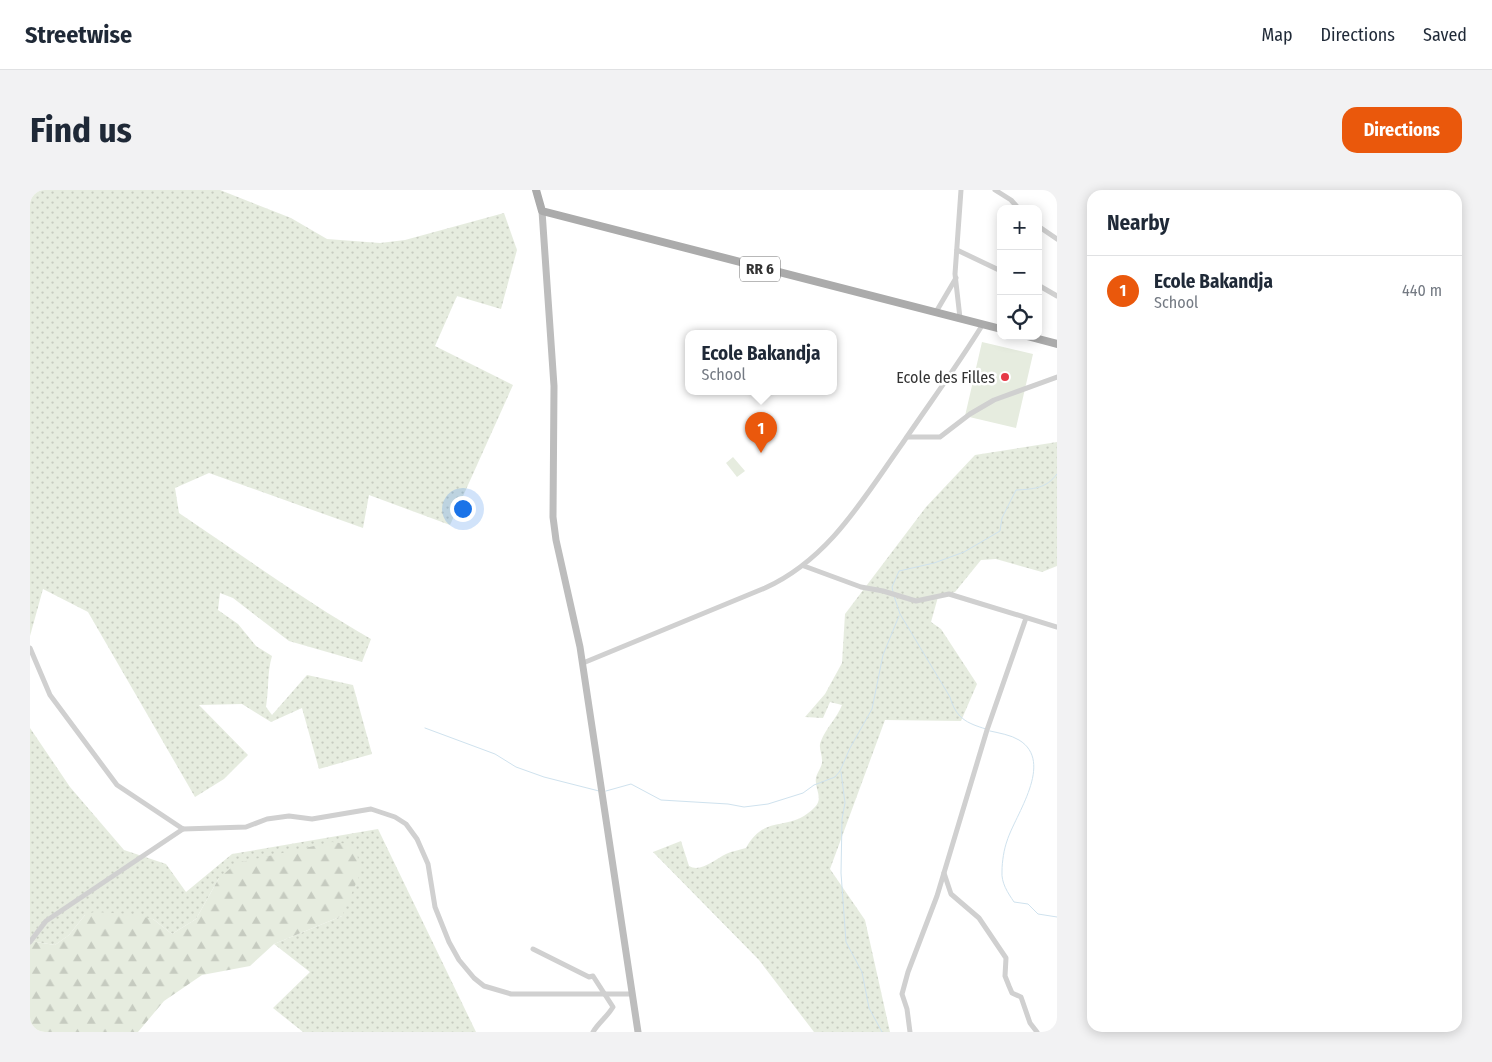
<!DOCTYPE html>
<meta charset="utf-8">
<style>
body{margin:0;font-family:"Fira Sans Condensed",sans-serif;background:#f2f2f3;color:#1f2937}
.controls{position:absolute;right:15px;top:15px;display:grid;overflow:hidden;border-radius:10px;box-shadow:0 2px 12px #0003}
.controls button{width:45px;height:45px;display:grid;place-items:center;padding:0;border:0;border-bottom:1px solid #e0e1e3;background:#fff;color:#1f2937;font:25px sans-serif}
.you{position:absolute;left:432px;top:318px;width:18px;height:18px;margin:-12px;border:4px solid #fff;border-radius:50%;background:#1a73e8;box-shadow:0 0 0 8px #1a73e833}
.badge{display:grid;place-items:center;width:32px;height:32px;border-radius:50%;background:#ea580c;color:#fff;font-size:16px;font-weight:700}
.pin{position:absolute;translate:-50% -41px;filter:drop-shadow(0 1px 2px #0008)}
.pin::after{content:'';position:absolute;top:26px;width:18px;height:15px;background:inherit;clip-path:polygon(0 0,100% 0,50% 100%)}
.popup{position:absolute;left:655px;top:140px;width:152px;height:65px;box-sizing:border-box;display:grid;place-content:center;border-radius:10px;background:#fff;filter:drop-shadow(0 1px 4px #0005);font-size:16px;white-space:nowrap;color:#747a83}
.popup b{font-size:19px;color:#1f2937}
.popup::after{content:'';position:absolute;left:50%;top:100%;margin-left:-10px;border:10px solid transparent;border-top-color:#fff}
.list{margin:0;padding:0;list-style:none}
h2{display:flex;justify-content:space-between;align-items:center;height:65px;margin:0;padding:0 20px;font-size:21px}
h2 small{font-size:16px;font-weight:400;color:#747a83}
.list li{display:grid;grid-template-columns:32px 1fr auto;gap:15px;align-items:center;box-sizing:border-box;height:70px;padding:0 20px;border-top:1px solid #e0e1e3}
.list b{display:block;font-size:19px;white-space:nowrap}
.list p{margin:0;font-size:16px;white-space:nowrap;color:#747a83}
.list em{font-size:16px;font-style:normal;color:#747a83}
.icon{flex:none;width:28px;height:28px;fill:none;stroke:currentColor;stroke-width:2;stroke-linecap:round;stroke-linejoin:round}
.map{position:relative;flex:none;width:1027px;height:842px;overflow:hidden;border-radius:15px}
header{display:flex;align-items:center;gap:30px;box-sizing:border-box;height:70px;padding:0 25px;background:#fff;border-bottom:1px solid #e0e1e3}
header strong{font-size:24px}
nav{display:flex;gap:28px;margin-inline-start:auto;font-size:18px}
.intro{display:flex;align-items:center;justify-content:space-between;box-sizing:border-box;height:120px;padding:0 30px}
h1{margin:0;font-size:35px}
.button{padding:12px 22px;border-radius:15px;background:#ea580c;color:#fff;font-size:18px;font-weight:700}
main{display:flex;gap:30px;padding:0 30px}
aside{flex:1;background:#fff;border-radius:15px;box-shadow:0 2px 12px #0003}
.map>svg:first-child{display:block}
.grass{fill:url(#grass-dots)}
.forest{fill:url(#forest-firs)}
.garden{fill:#e6ecdf}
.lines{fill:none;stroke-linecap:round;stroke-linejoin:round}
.stream{stroke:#cfe2ee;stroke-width:1}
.street{stroke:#d0d0d0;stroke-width:5}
.secondary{stroke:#bdbdbd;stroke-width:7}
.primary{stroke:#ababab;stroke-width:8}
.poi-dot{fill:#e63946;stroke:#fff;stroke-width:2}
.labels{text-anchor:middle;stroke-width:5;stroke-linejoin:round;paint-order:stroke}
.shield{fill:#fff;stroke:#707070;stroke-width:1}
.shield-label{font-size:15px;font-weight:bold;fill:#333}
.poi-label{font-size:16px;fill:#333;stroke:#fff;text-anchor:end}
</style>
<header>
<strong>Streetwise</strong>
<nav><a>Map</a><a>Directions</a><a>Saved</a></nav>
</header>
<div class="intro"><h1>Find us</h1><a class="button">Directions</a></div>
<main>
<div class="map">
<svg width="1027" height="842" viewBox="0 0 1027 842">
<defs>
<pattern id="grass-dots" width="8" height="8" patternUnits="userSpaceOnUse" patternTransform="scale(1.25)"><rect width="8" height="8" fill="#e6ecdf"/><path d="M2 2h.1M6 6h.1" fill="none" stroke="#c6cbc0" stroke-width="1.8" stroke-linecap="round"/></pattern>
<pattern id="forest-firs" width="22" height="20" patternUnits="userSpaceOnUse" patternTransform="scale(1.25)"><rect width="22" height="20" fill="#e6ecdf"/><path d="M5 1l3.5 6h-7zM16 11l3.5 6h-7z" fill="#c6cbc0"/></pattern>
</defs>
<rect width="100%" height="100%" fill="#fff"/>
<g class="grass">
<path d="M 0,0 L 190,0 L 261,28 L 297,49 L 350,53 L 375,50 L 474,23 L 487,60 L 471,119 L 427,106 L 405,156 L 483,195 L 420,335 L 339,305 L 333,338 L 179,283 L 145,298 L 149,323 C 213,366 275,411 341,449 L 332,472 L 259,451 L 203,408 L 190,403 L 188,420 L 208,434 L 226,456 L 242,466 C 237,483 239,499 236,517 L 242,525 L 277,485 L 323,495 L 342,564 L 289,579 L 272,518 L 241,532 L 212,514 L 169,515 L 218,565 L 194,589 L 165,607 L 58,422 L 13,399 L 0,446 Z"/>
<path d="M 1027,252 L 1027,376 L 1012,382 L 966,369 L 951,370 L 925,402 L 908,407 L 901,432 L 911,439 L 947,494 L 931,531 L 855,530 L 800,679 L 835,730 L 860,842 L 784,842 L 729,770 L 623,662 L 651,651 L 659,676 C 671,683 685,669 696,664 C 702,661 710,660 716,658 C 736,622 759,644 785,617 C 794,608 784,598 786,588 C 787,582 793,576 792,570 C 792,563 788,558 791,551 C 796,538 807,528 812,515 L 800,512 L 793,528 L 775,527 L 795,504 L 812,473 L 815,424 L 896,317 L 945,265 Z"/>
<path d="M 0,538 L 40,597 L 94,660 L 136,674 L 156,702 L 202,664 L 348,639 L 446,842 L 273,842 L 243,818 L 280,782 L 244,754 L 312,726 L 189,688 L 166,729 L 142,744 L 123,729 L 55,725 L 39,745 L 25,755 L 0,751 Z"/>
</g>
<path class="forest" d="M 302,652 L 326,655 L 330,684 L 312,726 L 244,754 L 220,776 L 172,785 L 134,811 L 108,842 L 0,842 L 0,751 L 25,755 L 39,745 L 55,725 L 64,722 L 100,724 L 123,729 L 142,744 L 166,729 L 189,688 L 207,673 Z"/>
<g class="garden">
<path d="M 952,152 L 1003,164 L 986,238 L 935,226 Z"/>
<path d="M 703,267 L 715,281 L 707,287 L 696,273 Z"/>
</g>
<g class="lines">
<g class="stream">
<path d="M 863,402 L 862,397 L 869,381 L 904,373 L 934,362 L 970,341 L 972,328 L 986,300 C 1003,299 1016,299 1027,284"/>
<path d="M 864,406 L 870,424 L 920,507 C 926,528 936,533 956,539"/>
<path d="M 395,538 L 465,564 L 486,577 L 514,587 L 569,601"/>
<path d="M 960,541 C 969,543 981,545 989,550 C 1025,572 985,625 977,651 C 974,659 972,672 972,681 C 971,693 978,703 984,712 L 998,714 L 1008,724 L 1027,727"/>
<path d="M 811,582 L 815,613 L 812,629 L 811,683 L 816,752 L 832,782 L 839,818 L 852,842"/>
<path d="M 576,601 L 601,594 L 631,610 L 698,614 L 714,617 L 738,614 L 773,603 L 784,595 L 805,587 L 810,581 L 820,558 L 842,519 L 853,465 L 869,426"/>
</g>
<g class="street">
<path d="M 965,0 L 981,10 L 989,19"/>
<path d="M 1008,36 L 1027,49"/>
<path d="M 927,60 L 971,81"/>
<path d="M 1008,95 L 1027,106"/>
<path d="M 906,122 L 926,88"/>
<path d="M 930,128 L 925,84 L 931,0"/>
<path d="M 877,247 L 910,247 L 940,224 L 964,210 L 1027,187"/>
<path d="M 774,376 L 831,397 L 853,401 L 886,411 L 919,404 L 1027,437"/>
<path d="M 0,458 L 20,505 L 87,595 L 153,639 L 216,637 L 237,629 L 259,626 L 282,629 L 341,619 L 365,627 L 376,634 L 387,649 L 398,674 L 405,717 L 419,752 L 429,770 L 444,788 L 454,796 L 481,804 L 602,804"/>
<path d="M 553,473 L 735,398 C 799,369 833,309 872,254 C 899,214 928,175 953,134"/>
<path d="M 914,683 L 921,704 L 949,728 L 976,768 L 975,786 L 979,796 L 982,803 L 991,807 L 1000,833 L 1007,842"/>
<path d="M 0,752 L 16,731 L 153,639"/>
<path d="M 503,759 L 559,787 L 563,786 L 583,817 C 577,827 569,832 563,842"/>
<path d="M 880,842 L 877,819 L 872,804 L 878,782 L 907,706 L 957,540 L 996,428"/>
</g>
<path class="secondary" d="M 512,21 L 524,196 L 523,327 L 526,350 L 550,457 L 608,842"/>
<g class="primary">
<path d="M 506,0 L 512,21 L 971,139"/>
<path d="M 997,146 L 1027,154"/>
</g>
</g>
<circle class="poi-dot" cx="975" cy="187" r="5"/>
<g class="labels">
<rect class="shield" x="710" y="66.5" width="40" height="25" rx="4"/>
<g class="shield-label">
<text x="730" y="84">RR 6</text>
</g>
<g class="poi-label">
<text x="965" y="193">Ecole des Filles</text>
</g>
</g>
</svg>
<div class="controls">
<button>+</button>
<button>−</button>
<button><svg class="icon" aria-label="locate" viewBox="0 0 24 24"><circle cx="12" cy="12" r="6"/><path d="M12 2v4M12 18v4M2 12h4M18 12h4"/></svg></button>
</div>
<div class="you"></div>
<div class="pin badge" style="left:731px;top:263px">1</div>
<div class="popup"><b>Ecole Bakandja</b>School</div>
</div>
<aside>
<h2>Nearby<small></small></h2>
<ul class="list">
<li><span class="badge">1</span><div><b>Ecole Bakandja</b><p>School</p></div><em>440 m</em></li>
</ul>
</aside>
</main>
